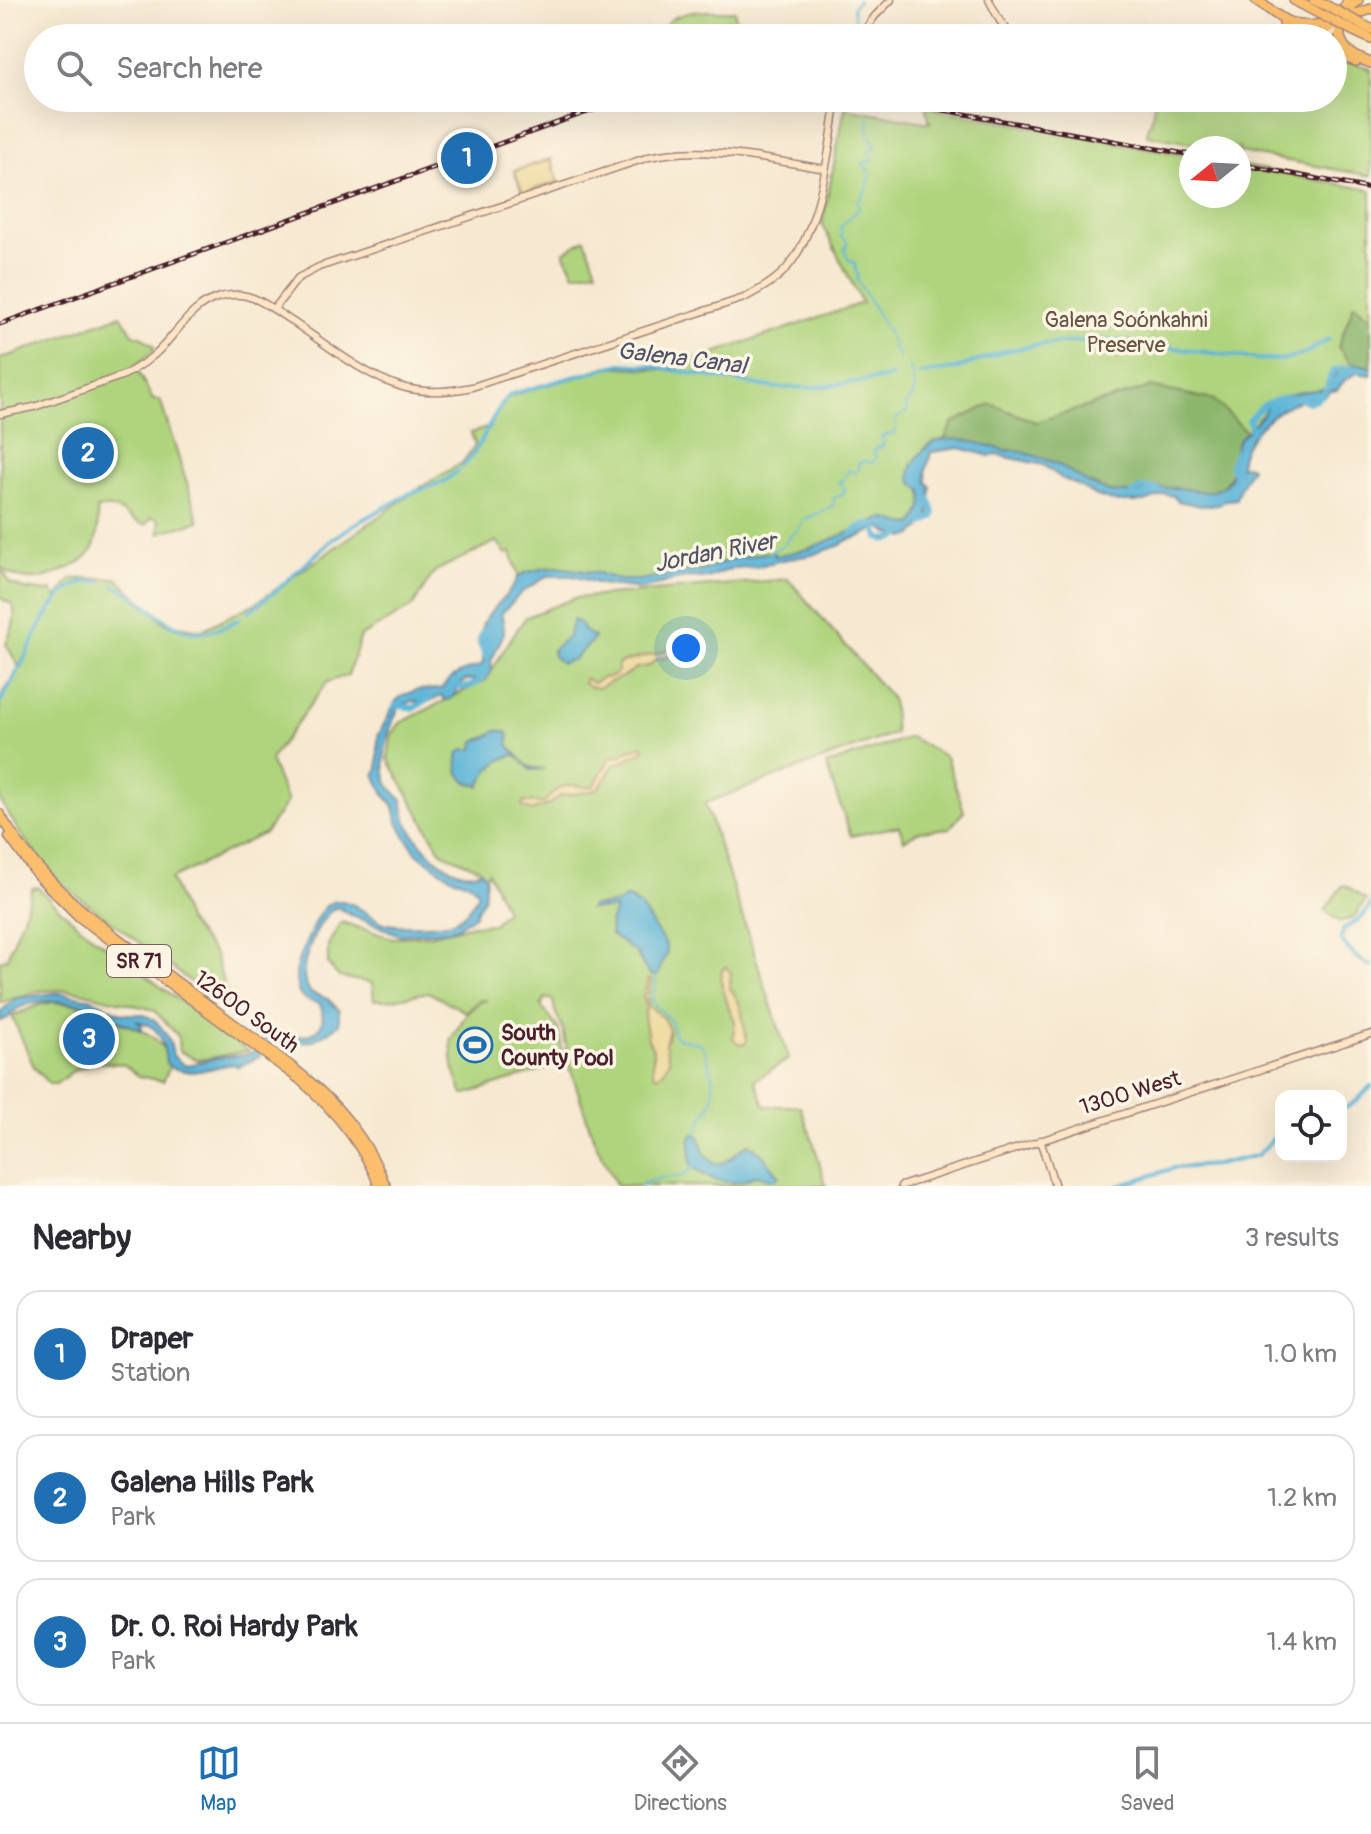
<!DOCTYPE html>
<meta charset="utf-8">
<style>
body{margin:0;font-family:Pangolin,sans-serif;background:#f2f2f3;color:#2b2b33}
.controls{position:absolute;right:24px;bottom:24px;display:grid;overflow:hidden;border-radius:16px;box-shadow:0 8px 32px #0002}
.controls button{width:72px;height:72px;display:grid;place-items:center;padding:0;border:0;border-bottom:2px solid #e1e1e2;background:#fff;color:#2b2b33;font:40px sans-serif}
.compass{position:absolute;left:1179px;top:136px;width:72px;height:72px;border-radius:50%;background:#fff;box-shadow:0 8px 32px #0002;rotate:252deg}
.you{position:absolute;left:686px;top:648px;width:28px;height:28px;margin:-20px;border:6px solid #fff;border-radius:50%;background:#1a73e8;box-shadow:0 0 0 12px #1a73e833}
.badge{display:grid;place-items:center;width:52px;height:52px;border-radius:50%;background:#1f6fb2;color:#fff;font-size:26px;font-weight:700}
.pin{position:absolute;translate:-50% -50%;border:4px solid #fff;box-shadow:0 2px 8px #0006}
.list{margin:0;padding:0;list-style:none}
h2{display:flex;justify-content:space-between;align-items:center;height:104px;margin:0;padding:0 32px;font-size:34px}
h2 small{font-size:26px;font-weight:400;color:#7c7c81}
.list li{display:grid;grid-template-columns:52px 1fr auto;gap:24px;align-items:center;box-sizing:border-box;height:128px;margin:0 16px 16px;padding:0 16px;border:2px solid #e1e1e2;border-radius:24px}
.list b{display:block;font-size:30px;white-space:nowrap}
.list p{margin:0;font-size:26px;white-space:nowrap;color:#7c7c81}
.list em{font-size:26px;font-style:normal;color:#7c7c81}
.icon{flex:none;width:44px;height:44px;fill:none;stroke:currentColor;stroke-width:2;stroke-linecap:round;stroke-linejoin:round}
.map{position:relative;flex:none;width:1371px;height:1186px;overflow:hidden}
.search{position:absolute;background:#fff;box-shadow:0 8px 32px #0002;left:24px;right:24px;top:24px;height:88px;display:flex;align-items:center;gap:20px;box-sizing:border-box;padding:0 28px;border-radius:44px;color:#7c7c81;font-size:30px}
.sheet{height:536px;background:#fff}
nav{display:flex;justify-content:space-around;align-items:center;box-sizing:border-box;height:112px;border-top:2px solid #e1e1e2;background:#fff;font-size:22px;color:#7c7c81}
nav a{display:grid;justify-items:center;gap:4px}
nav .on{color:#1f6fb2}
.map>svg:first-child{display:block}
.green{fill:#afd47d;stroke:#7c7a54;stroke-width:2}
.forest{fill:#8bb66c;stroke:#6a6a4c;stroke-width:2}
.sand{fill:#eeda9e;stroke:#9c7c64;stroke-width:2}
.water{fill:#5ab4d8;stroke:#526a82;stroke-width:2}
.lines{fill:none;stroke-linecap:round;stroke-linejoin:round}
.stream{stroke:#5ab4d8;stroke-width:2}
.canal{stroke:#5ab4d8;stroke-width:4}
.river{stroke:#5ab4d8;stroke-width:6}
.secondary-casing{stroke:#a0847e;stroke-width:9}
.primary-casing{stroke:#a0847e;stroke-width:11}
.highway-casing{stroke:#a0847e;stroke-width:12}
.secondary{stroke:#fde5c5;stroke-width:6}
.primary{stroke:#fabe6d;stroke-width:8}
.highway{stroke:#fabe6d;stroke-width:9}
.rail-casing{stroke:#4a1f2b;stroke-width:5}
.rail{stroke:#fcf5e5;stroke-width:2;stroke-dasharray:6;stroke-linecap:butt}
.highway-bridge-casing{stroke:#a0847e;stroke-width:12;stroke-linecap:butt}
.highway-bridge{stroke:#fabe6d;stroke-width:9}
.labels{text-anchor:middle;stroke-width:7;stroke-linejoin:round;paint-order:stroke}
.shield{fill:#fcf5e5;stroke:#7f5f63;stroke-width:2}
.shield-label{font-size:20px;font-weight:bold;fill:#4a1f2b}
.park-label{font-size:22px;fill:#685544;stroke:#fcf5e5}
.street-label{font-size:22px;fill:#4a1f2b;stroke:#fcf5e5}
.poi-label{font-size:22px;font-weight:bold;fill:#4a1f2b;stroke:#fcf5e5;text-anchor:start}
.water-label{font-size:24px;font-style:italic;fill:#505368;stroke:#fcf5e5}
</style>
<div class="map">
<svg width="1371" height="1186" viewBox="0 0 1371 1186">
<rect width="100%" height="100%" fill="#fcf5e5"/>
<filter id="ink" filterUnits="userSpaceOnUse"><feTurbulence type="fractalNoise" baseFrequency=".0125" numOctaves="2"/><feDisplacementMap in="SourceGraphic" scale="16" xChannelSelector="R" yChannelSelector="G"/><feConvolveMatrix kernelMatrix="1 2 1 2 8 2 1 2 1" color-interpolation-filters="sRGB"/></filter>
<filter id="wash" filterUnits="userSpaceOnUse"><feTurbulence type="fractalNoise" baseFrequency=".006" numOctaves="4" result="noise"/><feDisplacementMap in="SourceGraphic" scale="32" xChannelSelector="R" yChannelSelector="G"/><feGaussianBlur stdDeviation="1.8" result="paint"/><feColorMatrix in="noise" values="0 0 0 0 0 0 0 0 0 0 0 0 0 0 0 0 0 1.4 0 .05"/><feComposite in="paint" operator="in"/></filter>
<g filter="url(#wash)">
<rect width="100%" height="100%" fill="#f7e9d1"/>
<g class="green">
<path d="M 735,11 L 736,38 L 654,38 C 660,32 665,24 672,19 C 689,8 715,12 735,11 Z"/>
<path d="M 1333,58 L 1371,69 L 1371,176 L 1239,152 L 1239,148 L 1216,148 L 1147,135 L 1148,126 L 1151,122 L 1155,98 L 1333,98 Z"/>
<path d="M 926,107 L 1191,156 L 1191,196 L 1239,196 L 1239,165 L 1371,190 L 1371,371 L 1346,368 L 1340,369 L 1336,373 L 1328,388 L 1265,413 L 1258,418 L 1231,468 L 1228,489 L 1052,462 L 946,441 L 922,455 L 926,496 L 918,522 L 908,528 L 869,523 L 855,532 L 811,550 L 649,581 L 617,583 L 548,570 L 519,578 L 511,552 L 506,554 L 497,541 L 435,571 L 412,607 L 361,636 L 348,675 L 327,682 L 270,760 L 287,802 L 265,833 L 171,879 L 188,922 L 215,955 L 232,1013 L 59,882 L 21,835 L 0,800 L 0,698 L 19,667 L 6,644 C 11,631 17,620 13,605 L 0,598 L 0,570 L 6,575 L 9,583 L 24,589 L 48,592 L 52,590 L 56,598 L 71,579 L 117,578 L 166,624 L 202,630 L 256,603 L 421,487 L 462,463 L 475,445 L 471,433 L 487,428 L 508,397 L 608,366 L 664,370 L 862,303 L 822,224 L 845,108 L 930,123 Z"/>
<path d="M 585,239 L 597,270 L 574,274 L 564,252 Z"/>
<path d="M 121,315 L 134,335 L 141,336 L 154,346 L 154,351 L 135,366 L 153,400 L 160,400 L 199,521 L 159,533 C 159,526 162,523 156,518 L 151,518 L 146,525 C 123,520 124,503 97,509 C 98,524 99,538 91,552 C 82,565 50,578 35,579 C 22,580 10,575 0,567 L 0,359 Z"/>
<path d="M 788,579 L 892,699 L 895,733 L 705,803 L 789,1059 L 755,1080 L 765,1106 L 800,1106 L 814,1144 L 826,1186 L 617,1186 L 594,1140 L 570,1067 L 563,1029 L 555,1011 L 553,1000 L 545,998 L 541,1006 L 558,1028 L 565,1063 L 463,1095 L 453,1067 L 451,1039 L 467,1013 L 479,1002 L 487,1000 L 479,1000 L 466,1012 L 428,992 L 389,1000 L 374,1000 L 372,983 L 339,977 L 328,964 L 328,945 L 341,922 L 392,938 L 429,935 L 473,925 L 493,924 L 506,910 L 488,872 L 486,876 L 480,869 L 441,852 L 388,759 L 391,736 L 400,723 L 486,680 L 510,640 L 526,617 L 575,598 Z"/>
<path d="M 910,737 L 946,757 L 964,811 L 950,828 L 920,831 L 904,840 L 899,826 L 851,836 L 826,765 Z"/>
<path d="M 1345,885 L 1366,900 L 1353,918 L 1340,922 L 1325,910 L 1342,886 Z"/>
<path d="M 38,887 L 52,902 L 84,930 L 248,1051 L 198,1060 L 179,1051 L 178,1036 L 154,1010 L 81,992 L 66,990 L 38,991 L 0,1003 L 0,961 L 7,958 L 26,909 L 32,888 Z"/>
<path d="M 54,1002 C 66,1004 81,1003 92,1007 C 98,1010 104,1015 109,1018 C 126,1026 147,1029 160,1044 C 167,1051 166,1059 170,1067 L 163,1081 L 139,1076 L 123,1064 L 95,1062 L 73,1071 L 56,1084 L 49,1084 L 34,1067 L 12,1016 L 41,1004 Z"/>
</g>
<g class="forest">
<path d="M 1354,304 L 1371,318 L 1371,367 L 1358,364 L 1352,365 L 1338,347 Z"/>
<path d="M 1151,387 L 1214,400 L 1248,433 C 1235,442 1236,452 1233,466 C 1227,495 1205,495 1182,489 C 1173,487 1164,490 1156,487 L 1135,494 L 1109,492 L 1084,481 L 1056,463 L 1016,451 L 1006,451 L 967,441 L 944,440 L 953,423 L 991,404 L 1036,422 Z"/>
</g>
<g class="sand">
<path d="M 551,159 L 558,182 L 523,193 L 514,171 Z"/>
<path d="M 669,648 L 672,648 L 673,651 L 667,657 L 655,660 L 649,666 L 636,668 L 628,674 L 598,688 L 590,687 L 583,683 L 585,678 L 593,683 L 602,678 L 614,676 L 618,671 L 618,664 L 623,662 L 663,652 Z"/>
<path d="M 642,745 L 644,747 L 643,752 L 635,754 L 625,761 L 614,765 L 600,787 L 593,791 L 560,796 L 548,805 L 531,811 L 522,806 L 523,802 L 543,803 C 552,795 559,784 573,785 C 581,786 585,788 594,786 L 609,759 L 614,756 L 622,756 L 628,750 L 637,748 Z"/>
<path d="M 726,967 L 731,972 L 730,988 C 743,1003 743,1022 747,1040 L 745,1044 L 737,1043 L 733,1038 L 735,1021 L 729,1009 L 721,982 L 722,970 Z"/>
<path d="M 649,978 L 651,981 L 647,998 L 648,1005 L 664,1019 L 669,1030 L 665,1044 L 669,1060 L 664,1071 L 658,1076 L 655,1075 L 653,1071 L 653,1049 L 648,1039 L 644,1016 L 646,1007 L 643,997 Z"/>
</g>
<g class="water">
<path d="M 1357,364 L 1371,367 L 1371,375 L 1356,373 L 1344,381 L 1337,390 L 1331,391 C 1321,401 1314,397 1302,400 C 1275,408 1241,437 1240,467 L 1246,465 L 1251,467 C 1246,479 1238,488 1236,499 L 1226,500 L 1217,505 L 1201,506 L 1178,501 L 1173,496 L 1165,494 L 1145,502 L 1116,502 L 1094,495 L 1081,487 L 1061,478 L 1043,465 L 997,455 L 990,456 L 960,448 L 931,452 L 926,471 L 927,482 L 931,487 L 929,520 L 913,535 L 906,538 L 889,533 L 880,527 L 859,537 L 845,541 L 841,545 L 812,555 L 782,560 L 755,567 L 733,568 L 708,578 L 691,577 L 675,580 L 642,589 L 600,584 L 573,576 L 547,576 L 521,593 L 501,614 L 503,620 L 504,633 L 491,661 L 492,671 L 488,677 L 480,680 L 466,680 L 457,687 L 457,692 L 451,699 L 445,700 L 442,696 L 425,703 L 413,701 L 400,705 C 389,728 379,756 387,781 C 389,788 395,790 398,797 L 401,798 C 404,804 403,810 405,816 C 413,842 452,884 481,871 L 486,876 L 484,897 L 474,916 L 457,927 L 449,930 L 400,935 L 349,914 L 338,907 C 321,912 302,958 304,975 C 304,982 307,988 311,993 L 328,999 L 339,1010 L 339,1024 L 330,1031 L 312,1041 L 296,1042 L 281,1037 L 274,1039 L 260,1056 L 238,1067 L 234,1064 C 208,1067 192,1079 167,1065 C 162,1043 164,1027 137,1021 L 142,1026 L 142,1029 L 140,1029 C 128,1026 117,1020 106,1015 C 100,1012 95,1008 89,1006 C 67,1000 21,996 8,1018 L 0,1021 L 0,1012 L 17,998 L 58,993 L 92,999 L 105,1005 L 106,1007 C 113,1008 117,1013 124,1014 C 131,1015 137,1013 144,1015 C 161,1020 171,1040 173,1056 L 185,1066 L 216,1058 L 246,1055 L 255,1051 L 272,1032 C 281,1031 289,1036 298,1036 C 320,1036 327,1023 320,1004 C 303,999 296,999 296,976 C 296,960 303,950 309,936 C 314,923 322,901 339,901 C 352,900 370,917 382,922 C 392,927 402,925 412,925 C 443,925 463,927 478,893 L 474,887 L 468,882 L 455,879 L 440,870 L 418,854 L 407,839 L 397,820 L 394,806 L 384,794 L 375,774 L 378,769 L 378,736 L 396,701 L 402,696 L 417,690 L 441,689 L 450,679 L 464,671 L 482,665 C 487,650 476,637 484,622 C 493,605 511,595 518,577 L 525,573 L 545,568 L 558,567 L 598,573 L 620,580 L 640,580 L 688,571 L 701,571 L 732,559 L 764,553 L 774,553 L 775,556 L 808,549 L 884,518 L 907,525 L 914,524 C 920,513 926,501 921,489 C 896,479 920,448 937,441 C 955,435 988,445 1006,451 L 1010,450 L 1027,453 L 1056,463 L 1088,483 L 1109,492 L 1135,494 L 1156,487 C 1163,489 1167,488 1175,488 C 1197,489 1226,502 1233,469 C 1235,459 1233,446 1240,438 C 1249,428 1264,418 1267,404 C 1284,392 1308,392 1328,388 L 1331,384 L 1330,382 C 1335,371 1346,367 1357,364 Z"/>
<path d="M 573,620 L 579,622 L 584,631 L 593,636 L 594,639 L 574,659 L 561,663 L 553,656 L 552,650 L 568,637 Z"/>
<path d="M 496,730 L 507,732 L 509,736 L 508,742 L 510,747 L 526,765 L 533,768 L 544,769 L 531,770 L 517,756 L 512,755 L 501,760 L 488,771 L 480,786 C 460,782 455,773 459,753 L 465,749 L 474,749 L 475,741 L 488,737 Z"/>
<path d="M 625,898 L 631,899 L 641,907 L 666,946 L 667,955 C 659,962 662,971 656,977 L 648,973 L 636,953 L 611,935 L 610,923 L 615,909 L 589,909 L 592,906 L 616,904 Z"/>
<path d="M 695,1134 L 699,1136 L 704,1153 L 715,1164 C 731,1163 736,1151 749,1144 L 761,1153 L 779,1175 L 779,1177 L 772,1180 L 758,1175 C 751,1176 746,1181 740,1182 C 722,1184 704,1178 691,1165 L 690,1140 L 692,1136 Z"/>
</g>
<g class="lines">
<g class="stream">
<path d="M 855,24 L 853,6 L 859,0"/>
<path d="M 869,117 L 868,133 L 876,147 L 869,150 L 868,153 L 873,158 L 873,161 L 862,163 L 871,173 C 870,182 864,195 858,201 L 859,209 L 841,226 L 841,237 L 846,240 L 847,245 L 844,250 L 849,260 L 855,263 L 856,272 L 858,274 L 857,280 L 887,330 L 895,351 L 900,357"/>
<path d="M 770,553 L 785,544 L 789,537 L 798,530 L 804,520 L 833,506 L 834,498 L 843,494 L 845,488 L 838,482 L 843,480 L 848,470 L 854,473 L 858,470 L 858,463 L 865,461 L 873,463 L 876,457 L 873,450 L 884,445 L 881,437 L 896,432 L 895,419 L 907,412 L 906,403 C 920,395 913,379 909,365"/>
<path d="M 656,977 C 657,986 652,993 652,1002 L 671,1021 L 674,1034 L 678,1038 L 701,1044 C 710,1057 718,1091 710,1106 C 705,1116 698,1123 697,1135"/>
<path d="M 641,1186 L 644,1183 L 662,1178 L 683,1176 L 693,1167"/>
</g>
<g class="canal">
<path d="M 920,374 L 955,369 L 1005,351 L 1037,345 L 1097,340 L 1122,341 L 1257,359 L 1281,360 L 1304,354 L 1329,339"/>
<path d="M 462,467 C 484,447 490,414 511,394 L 621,364 L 650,366 L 776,388 L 818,387 L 887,378 L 892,375"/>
<path d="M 114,585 C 163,606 175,656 239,619"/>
<path d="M 248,612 L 277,590 L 334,538 L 353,525 L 409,494 L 445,481 L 457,471"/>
<path d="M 20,667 C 39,633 54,577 101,581"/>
<path d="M 0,703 L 17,672"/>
<path d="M 1371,904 L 1362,917 L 1344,929 L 1341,939 C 1349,952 1357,959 1371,966"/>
<path d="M 1341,1110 C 1354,1105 1362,1096 1371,1086"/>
<path d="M 1119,1186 L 1174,1168 L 1216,1165 L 1258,1155 L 1281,1130"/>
</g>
<g class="river">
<path d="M 1252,431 L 1249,420 C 1262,401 1287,391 1308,402 C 1344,392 1313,366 1353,368"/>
<path d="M 1235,475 L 1231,466 L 1236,452"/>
<path d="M 1129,498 C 1140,487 1143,486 1158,490"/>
<path d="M 922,524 L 933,517 L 934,513 L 929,498"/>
<path d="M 852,534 C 859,527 865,522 876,526 L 879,538 C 890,542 896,538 905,531"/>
<path d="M 484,630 C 476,645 481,645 487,659"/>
<path d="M 452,685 C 465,691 478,685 486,673"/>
<path d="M 395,708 L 396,705 L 414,708 L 430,698"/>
</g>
</g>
</g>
<g filter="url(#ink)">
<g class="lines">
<g class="secondary-casing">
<g id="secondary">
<path d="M 989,0 L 1000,21 L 1014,38"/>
<path d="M 859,38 L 875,16 L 891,0"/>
<path d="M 1328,38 L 1339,25"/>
<path d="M 274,309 L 298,278 L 319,267 L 649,157 C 704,144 770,160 825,169"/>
<path d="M 0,414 L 34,407 L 124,375 C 135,369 145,363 154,355 C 176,336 189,307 217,298 C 229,294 241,293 253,298 C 266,303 278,312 290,320 C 325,343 360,373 399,386 C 423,394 448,392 472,387 L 744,298 C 759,290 774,282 785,270 C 821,231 829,149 837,98"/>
<path d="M 1040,1140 L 1055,1186"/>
<path d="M 901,1186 L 1371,1034"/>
</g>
</g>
<g class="primary-casing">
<g id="primary">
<path d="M 0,814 C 37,878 87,916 146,959 C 179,983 211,1007 244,1031 C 307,1077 356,1111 386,1186"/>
<path d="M 9,837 L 37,875 L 79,917 L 299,1079 C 333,1109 363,1143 379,1186"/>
</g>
</g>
<g class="highway-casing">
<g id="highway">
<path d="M 1256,0 C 1267,7 1277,17 1289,22 C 1315,33 1340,18 1358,0"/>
<path d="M 1294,0 L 1320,14"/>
<path d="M 1314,0 L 1327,6"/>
<path d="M 1348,0 C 1333,32 1336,52 1371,63"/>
<path d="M 1359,23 L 1371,29"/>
<path d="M 1284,24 L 1292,30 L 1297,38"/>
<path d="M 1325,30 L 1341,19 L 1371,9"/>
<path d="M 1352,30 L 1371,39"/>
<path d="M 1333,54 L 1356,61"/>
</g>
</g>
<use href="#secondary" class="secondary"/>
<use href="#primary" class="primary"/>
<use href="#highway" class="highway"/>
<g class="rail-casing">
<g id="rail">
<path d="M 877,98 L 1191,155"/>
<path d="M 621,106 L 649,98"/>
<path d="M 1239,164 L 1371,189"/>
<path d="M 0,324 L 576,116 L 630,98"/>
</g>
</g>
<use href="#rail" class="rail"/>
<g class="highway-bridge-casing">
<g id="highway-bridge">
<path d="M 1327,6 L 1359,23"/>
<path d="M 1320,14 L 1352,30"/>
</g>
</g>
<use href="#highway-bridge" class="highway-bridge"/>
</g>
</g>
<defs>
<g id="stadium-ring" transform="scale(1.8)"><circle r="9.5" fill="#fcf5e5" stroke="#1f6fb2" stroke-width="1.5"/><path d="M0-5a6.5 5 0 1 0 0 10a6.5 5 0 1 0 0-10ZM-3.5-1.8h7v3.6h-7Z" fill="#1f6fb2"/></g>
</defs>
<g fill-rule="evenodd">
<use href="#stadium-ring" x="475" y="1045"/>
</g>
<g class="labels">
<rect class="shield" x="107" y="945" width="64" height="32" rx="6"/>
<g class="shield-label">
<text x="139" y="968">SR 71</text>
</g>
<g class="park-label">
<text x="1126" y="327">Galena Soónkahni<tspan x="1126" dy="25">Preserve</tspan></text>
</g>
<g class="street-label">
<text transform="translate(247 1011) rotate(36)" y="8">12600 South</text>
<text transform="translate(1130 1092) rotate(-17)" y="8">1300 West</text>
</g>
<g class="poi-label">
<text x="501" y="1040">South<tspan x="501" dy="25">County Pool</tspan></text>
</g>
<g class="water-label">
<text transform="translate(682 358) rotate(7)" y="8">Galena Canal</text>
<text transform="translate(715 552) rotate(-11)" y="8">Jordan River</text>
</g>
</g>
</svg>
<div class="controls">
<button><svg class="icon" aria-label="locate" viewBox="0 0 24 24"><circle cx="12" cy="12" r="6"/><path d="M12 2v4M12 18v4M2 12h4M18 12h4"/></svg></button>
</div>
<svg class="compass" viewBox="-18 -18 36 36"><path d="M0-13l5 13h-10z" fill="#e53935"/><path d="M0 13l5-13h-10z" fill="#7c7c81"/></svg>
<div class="you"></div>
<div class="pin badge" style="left:467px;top:158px">1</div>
<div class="pin badge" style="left:88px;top:453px">2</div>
<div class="pin badge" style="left:89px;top:1039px">3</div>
<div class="search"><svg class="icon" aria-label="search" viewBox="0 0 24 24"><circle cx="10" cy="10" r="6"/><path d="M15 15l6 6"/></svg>Search here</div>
</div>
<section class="sheet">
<h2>Nearby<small>3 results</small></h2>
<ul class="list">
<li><span class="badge">1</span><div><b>Draper</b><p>Station</p></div><em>1.0 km</em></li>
<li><span class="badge">2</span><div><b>Galena Hills Park</b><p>Park</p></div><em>1.2 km</em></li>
<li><span class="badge">3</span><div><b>Dr. O. Roi Hardy Park</b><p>Park</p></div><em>1.4 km</em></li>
</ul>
</section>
<nav>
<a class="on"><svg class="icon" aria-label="map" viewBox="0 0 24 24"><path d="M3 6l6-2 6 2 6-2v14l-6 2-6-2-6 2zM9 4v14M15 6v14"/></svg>Map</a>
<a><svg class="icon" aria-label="directions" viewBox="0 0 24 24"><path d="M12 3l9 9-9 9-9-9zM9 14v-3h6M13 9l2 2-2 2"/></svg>Directions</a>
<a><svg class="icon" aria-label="saved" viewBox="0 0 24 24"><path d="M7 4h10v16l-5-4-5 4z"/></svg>Saved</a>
</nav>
